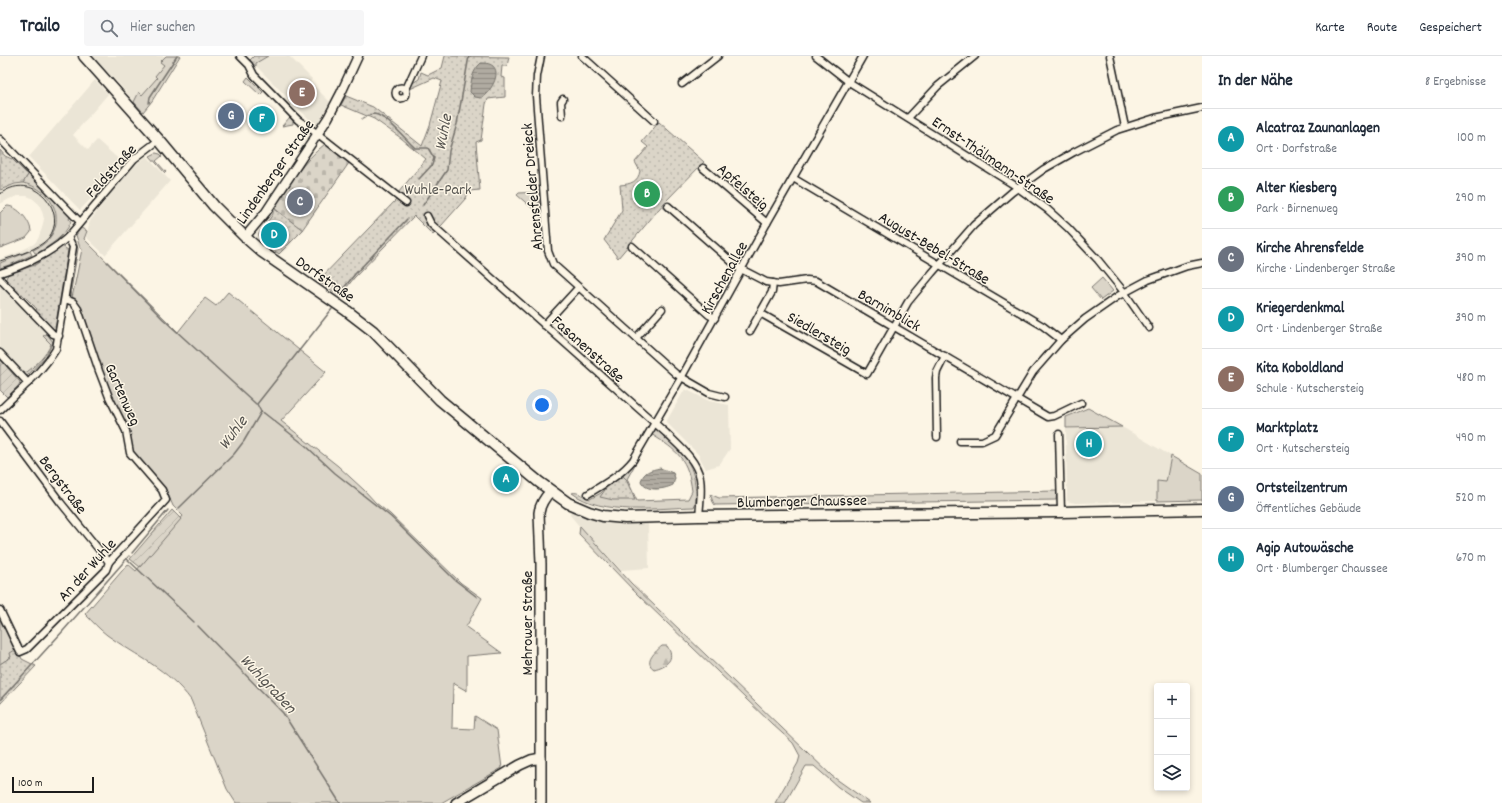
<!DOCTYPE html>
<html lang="de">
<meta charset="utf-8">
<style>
body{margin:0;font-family:Dekko,sans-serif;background:#f6f6f7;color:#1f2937}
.controls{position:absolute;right:12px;bottom:12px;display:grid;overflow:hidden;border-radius:4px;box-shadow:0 2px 6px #0003}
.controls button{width:36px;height:36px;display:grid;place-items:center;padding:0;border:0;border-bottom:1px solid #e0e1e3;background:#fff;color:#1f2937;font:20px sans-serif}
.scale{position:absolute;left:12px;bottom:10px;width:82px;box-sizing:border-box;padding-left:4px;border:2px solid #1c1c1c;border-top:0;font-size:11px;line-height:14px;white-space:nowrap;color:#1c1c1c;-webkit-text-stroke:3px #fcf5e5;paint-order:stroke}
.you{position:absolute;left:542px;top:349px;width:14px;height:14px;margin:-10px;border:3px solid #fff;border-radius:50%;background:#1a73e8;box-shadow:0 0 0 6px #1a73e833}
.badge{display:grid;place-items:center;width:26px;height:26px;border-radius:50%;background:#0f766e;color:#fff;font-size:13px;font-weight:700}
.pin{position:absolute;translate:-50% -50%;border:2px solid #fff;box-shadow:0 1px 4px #0006}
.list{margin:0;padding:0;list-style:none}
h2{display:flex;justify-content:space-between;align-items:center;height:52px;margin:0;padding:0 16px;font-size:17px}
h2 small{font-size:13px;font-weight:400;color:#747a83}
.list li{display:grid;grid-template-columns:26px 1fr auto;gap:12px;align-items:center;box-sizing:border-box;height:60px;padding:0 16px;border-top:1px solid #e0e1e3}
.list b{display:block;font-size:15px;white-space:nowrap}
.list p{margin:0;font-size:13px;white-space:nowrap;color:#747a83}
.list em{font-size:13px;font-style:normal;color:#747a83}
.icon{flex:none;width:22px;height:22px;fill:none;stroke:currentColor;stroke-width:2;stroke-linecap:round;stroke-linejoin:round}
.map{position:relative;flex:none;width:1202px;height:747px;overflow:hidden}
header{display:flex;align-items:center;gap:24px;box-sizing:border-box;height:56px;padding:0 20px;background:#fff;border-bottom:1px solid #e0e1e3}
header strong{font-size:19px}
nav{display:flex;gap:22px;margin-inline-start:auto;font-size:14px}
.search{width:280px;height:36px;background:#f6f6f7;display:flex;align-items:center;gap:10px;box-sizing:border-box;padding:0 14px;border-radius:4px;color:#747a83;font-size:15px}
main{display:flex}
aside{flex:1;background:#fff}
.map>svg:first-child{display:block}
.built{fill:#ebe5d6}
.grass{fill:#dbd5c8;stroke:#7c7872}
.forest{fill:url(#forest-firs);stroke:#7c7872}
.cemetery{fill:url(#cemetery-stones);stroke:#7c7872}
.park{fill:url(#park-dots);stroke:#7c7872}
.garden{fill:url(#garden-furrows);stroke:#7c7872}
.water{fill:url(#water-rules);stroke:#75726c}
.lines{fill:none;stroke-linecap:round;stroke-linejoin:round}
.stream{stroke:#75726c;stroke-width:1.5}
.minor-casing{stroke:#1c1c1c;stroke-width:9}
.tertiary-casing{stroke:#1c1c1c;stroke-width:11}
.secondary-casing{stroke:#1c1c1c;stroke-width:12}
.primary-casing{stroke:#1c1c1c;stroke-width:13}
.minor{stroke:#fcf5e5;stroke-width:6}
.tertiary{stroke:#fcf5e5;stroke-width:8}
.secondary{stroke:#fcf5e5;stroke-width:9}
.primary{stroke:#fcf5e5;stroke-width:10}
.tram{stroke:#1c1c1c;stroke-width:1}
.labels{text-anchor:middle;stroke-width:3;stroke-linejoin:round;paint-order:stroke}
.street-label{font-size:16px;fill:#1c1c1c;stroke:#fcf5e5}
.park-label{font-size:16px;fill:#555450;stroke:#fcf5e5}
.water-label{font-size:17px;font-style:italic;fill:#575551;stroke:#fcf5e5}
</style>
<header>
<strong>Trailo</strong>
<div class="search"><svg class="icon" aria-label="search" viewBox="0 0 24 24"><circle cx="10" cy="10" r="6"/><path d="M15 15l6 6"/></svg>Hier suchen</div>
<nav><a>Karte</a><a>Route</a><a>Gespeichert</a></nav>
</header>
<main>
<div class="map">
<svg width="1202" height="747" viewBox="0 0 1202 747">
<defs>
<pattern id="forest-firs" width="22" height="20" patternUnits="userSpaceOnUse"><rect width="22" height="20" fill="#dbd5c8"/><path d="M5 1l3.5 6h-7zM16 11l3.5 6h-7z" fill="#bbb6ab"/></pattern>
<pattern id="cemetery-stones" width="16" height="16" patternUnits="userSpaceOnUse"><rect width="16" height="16" fill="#dbd5c8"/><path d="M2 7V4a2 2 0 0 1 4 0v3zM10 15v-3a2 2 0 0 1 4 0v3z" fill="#bbb6ab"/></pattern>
<pattern id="park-dots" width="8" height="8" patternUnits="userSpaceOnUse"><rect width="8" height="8" fill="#dbd5c8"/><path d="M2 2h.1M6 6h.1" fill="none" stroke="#bbb6ab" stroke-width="1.8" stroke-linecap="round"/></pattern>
<pattern id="garden-furrows" width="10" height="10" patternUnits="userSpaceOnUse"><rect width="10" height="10" fill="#dbd5c8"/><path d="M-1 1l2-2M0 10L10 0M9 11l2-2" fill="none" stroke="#bbb6ab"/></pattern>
<pattern id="water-rules" width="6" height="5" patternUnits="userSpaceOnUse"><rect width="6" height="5" fill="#b0aba1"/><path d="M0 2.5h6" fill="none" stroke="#8e8a82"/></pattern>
</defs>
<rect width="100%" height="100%" fill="#fcf5e5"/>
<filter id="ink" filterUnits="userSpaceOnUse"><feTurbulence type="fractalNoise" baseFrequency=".025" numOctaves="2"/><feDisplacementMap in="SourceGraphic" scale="8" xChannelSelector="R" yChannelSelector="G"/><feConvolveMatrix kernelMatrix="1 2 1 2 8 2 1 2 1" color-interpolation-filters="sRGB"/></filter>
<g filter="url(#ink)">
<g class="built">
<path d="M 92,0 L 177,0 L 143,56 L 120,29 Z"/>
<path d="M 268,0 L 289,0 L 312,23 L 310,26 L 330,46 L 316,70 L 256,10 L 256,7 Z"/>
<path d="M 95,24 L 108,38 L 73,79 L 88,94 L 97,84 L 124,108 L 80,154 L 29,101 Z"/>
<path d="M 147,100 L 170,125 L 105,199 L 86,181 L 90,165 L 117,129 L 138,107 Z"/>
<path d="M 18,127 L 27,128 L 37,131 L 47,139 L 54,152 L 56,161 L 55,170 L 51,181 L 41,191 L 0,207 L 0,203 L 19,196 L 34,188 L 38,183 L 42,172 L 44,163 L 42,155 L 39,148 L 32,142 L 27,140 L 18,140 L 9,143 L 0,148 L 0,134 L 8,130 Z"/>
<path d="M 0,229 L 51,282 L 53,286 L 46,300 L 27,320 L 25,320 L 0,294 Z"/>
<path d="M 685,333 L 709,345 L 729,349 L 730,393 L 719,409 L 706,413 L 698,398 L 666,366 Z"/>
<path d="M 1122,371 L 1171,400 L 1166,426 L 1157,425 L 1157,445 L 1075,447 L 1067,445 L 1066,373 Z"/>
<path d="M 571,454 L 590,460 L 648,466 L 649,512 L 621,514 L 580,471 L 570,459 Z"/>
</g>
<g class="grass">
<path d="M 166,0 L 180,0 L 152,45 L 143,56 L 134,46 L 139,36 L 142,39 L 157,22 L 155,20 L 164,9 L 160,6 Z"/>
<path d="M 248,21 L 263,36 L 260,39 L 245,25 Z"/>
<path d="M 290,61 L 293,65 L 293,68 L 282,70 Z"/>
<path d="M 156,97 L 160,98 L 162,100 L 156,105 L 166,116 L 165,117 L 150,100 Z"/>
<path d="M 29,117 L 70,161 L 69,163 L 71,166 C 65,180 50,190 37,197 L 35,197 L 33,194 C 70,178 60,135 23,127 Z"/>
<path d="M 538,136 L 540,157 L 539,158 L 517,139 L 519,137 Z"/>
<path d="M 7,150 C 18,150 31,166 31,176 L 26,182 L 0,192 L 0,157 Z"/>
<path d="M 81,172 L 87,175 L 84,183 L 178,276 L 205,242 L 216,250 L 228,236 L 326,316 L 281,365 L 338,410 L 364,434 L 376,447 L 390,458 L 461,527 L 482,542 L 466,571 L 502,597 L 467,600 L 467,635 L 453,627 L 452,672 L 474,673 L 475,660 L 497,674 L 502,712 L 441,747 L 236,747 L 227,733 L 191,644 C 168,613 138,601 107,579 C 99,573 92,565 85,558 L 128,508 L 136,515 L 183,460 L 173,450 L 170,443 L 133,397 L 77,248 L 72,242 L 82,193 L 80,192 L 76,179 Z"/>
<path d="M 76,186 L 78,193 L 70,240 L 69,235 L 71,223 L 73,222 L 73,219 L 72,216 Z"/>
<path d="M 30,195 L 32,199 L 12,208 L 0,212 L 0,207 Z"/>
<path d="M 1102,222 L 1113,235 L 1101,244 L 1091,232 Z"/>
<path d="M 47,278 L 53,286 L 46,300 L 27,320 L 25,320 L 0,294 L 0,292 L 22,317 L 27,316 C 37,308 46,300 51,288 L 43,280 Z"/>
<path d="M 1088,352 L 1122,371 L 1066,372 L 1066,361 Z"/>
<path d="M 655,372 L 657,372 C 675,389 693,403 695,429 C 696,436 697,444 694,451 C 658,452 602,460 572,437 C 578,435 584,441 590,443 L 601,437 L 608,429 L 625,415 L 646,383 L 648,385 L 627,423 L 637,445 L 688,443 L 692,435 C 688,403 678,395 651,378 L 652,374 Z"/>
<path d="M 1171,400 L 1202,418 L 1202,444 L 1157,445 L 1157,425 L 1166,426 Z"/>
<path d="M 1057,435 L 1056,444 L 715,449 L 713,446 L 710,438 L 719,442 Z"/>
<path d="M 580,470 L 631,527 L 832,720 L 870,747 L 861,747 L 838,731 L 814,710 L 806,710 L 785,747 L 775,747 L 798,707 L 800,700 L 793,687 L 772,668 L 638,539 L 579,478 Z"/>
<path d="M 0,561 L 16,594 L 11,601 L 0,608 Z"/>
</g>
<path class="forest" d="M 662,590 L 667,590 C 676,603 667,610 654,613 C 643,606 656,595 662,590 Z"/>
<path class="cemetery" d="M 325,88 L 349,107 L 302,174 L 274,152 C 289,129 303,105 325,88 Z"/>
<g class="park">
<path d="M 254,0 L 268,0 L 256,7 L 256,10 L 249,5 Z"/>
<path d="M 445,0 L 509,1 L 507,10 L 502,10 L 501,21 L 505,22 L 505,41 L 488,43 L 486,48 L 481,84 L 476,86 L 480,134 L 469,135 L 466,142 L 433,179 L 414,160 L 354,222 L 340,240 L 318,225 L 396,144 L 404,150 L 407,145 L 398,137 L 426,103 L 401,82 L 374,63 L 341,49 L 346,40 L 373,51 L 422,90 L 430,69 L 442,25 L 434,22 L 410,33 L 411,28 L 419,23 L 421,16 L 428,19 L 442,12 Z"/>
<path d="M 659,66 L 704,106 L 664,147 L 618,202 L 604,184 L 622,154 L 620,129 C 631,128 638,126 640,115 L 635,106 L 648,91 L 642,86 Z"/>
<path d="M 0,94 L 5,100 L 12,103 L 26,117 L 29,117 L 23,127 L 15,128 L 0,134 Z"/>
<path d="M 273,152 L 303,174 L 279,198 L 260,184 L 259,178 L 273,158 Z"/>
<path d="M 62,190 L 68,194 L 55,273 L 53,273 L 50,270 L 48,271 L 34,256 L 37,253 L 22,238 L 19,240 L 5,225 L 7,220 L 9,218 L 35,209 Z"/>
<path d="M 622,419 L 626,423 L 635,444 L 613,444 L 600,441 L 607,431 Z"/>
<path d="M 17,593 L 22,603 L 36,610 L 0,648 L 0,608 L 11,601 L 10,597 Z"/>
</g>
<g class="garden">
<path d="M 0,303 L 20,326 L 19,329 L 7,341 L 0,334 Z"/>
<path d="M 172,454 L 181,463 L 140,511 L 130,503 Z"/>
</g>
<g class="water">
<path d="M 481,7 C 507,6 494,34 481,42 L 475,41 L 470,36 C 471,25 472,15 481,7 Z"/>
<path d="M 660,412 L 673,417 L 675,422 L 673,429 C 663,434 645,436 641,425 C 644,415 651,414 660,412 Z"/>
</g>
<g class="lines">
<g class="stream">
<path d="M 149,47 L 150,41 L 177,0"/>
<path d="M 362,63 C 366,61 370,58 374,58 C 386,59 406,84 415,92 L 428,92 L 434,102 L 432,109 L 419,123"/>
<path d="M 423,149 L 447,114 L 449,95 L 457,68 L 469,0"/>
<path d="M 107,206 L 163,263 L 256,348"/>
<path d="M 339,238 L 355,218 L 407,163"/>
<path d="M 261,356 L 264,357 L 306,390 L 335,417 L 391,461 L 455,524 L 477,541"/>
<path d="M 179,452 L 234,398 L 244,385 L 261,356 L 257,348 L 332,253"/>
<path d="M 132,497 L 168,454"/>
<path d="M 127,503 L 194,566"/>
<path d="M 198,570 L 283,657 L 340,747"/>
<path d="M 0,644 L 63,575 L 129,500"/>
</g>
<g class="minor-casing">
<g id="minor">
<path d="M 240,0 L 249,9 L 254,19 L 298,64 L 318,78 L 406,147"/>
<path d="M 541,0 L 537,20 L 536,40 L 548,195 L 553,208 L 676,318 L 709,337 L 725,341"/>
<path d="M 582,0 L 654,65"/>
<path d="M 816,0 L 849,26 L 1014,129 L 1047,153 L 1068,172 L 1098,204 L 1124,236 L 1149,272"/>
<path d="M 1110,0 L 1125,71"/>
<path d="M 682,28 L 718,0"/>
<circle cx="401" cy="37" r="5.5"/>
<path d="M 406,33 L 421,0"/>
<path d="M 562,60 L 561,46 L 563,43"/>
<path d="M 908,62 L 938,30 L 975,0"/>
<path d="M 0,83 L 80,166"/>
<path d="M 703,112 L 767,167"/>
<path d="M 793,122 L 1043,270 L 1061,284"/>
<path d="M 668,150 L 739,212 L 766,226 L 779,228 L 807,224 L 816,225 L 1048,361 L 1054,360 L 1081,347"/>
<path d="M 427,160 L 431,168 L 666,377 C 679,390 696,403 700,422 C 702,434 700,448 699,460"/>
<path d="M 632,190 L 709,259 L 715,262"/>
<path d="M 0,217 C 26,209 48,199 68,181 L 134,103 L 159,84"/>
<path d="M 0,223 L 53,278 L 59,280"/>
<path d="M 760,257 L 867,318 L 908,246 L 932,217 L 974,169 L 1012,136 L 1044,113 L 1074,96 L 1117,74 L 1155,62 L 1202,52"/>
<path d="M 544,269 L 578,232"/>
<path d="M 750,275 L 772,236 L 773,227"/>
<path d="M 636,282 L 662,253"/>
<path d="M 0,297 L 28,327"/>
<path d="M 0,354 C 19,335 42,316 56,293 L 73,191 L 68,181"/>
<path d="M 0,365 L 61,447 L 109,506"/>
<path d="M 1059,378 L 1061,456"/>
<path d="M 937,381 L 936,322 L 937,316 L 945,300"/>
<path d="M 960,385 L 982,385 L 995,379 L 1033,316 L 1061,284 L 1085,263 L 1118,240 L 1148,224 L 1187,210 L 1202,207"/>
<path d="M 588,438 C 604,428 621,419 633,404 L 681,322 L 767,167 L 863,0"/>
<path d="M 0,554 L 20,596 L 27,593 L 106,514 L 109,506 L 166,444 L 162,434 L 130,397 L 126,375 L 109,341 L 99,315 L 78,253 L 73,246 L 65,243"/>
</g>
</g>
<g class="tertiary-casing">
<path id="tertiary" d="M 245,181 L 266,156 L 328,62 L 341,37 L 358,0"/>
</g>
<g class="secondary-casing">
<g id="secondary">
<path d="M 456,747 L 520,709 L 531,704 L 541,702"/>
<path d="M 541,747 L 541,508 L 539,457 C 540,448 545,441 551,435"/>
</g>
</g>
<g class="primary-casing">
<path id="primary" d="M 84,0 L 159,84 L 214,150 L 245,181 L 262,196 L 347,255 L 373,275 L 440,344 L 539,426 L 568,447 L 589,456 L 603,460 L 625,462 L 699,460 L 1061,456 L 1202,453"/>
</g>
<use href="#minor" class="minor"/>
<use href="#tertiary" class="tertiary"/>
<use href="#secondary" class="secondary"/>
<use href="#primary" class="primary"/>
<path class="tram" d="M 0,138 C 37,110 74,164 43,187 C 31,196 14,200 0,205"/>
</g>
</g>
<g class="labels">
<g class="street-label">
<text transform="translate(994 103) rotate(34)" y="6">Ernst-Thälmann-Straße</text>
<text transform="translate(110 114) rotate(-47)" y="6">Feldstraße</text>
<text transform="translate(274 115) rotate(-55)" y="6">Lindenberger Straße</text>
<text transform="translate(744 130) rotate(41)" y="6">Apfelsteig</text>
<text transform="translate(531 131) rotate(-95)" y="6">Ahrensfelder Dreieck</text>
<text transform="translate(935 191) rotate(31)" y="6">August-Bebel-Straße</text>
<text transform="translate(723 221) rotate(-61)" y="6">Kirschenallee</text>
<text transform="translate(326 222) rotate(35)" y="6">Dorfstraße</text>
<text transform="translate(890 253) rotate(30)" y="6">Barnimblick</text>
<text transform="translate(820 276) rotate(30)" y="6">Siedlersteig</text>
<text transform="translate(589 292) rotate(42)" y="6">Fasanenstraße</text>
<text transform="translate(124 338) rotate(66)" y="6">Gartenweg</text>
<text transform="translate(64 428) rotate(53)" y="6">Bergstraße</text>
<text transform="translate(802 444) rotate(-1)" y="6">Blumberger Chaussee</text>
<text transform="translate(86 513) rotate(-48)" y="6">An der Wuhle</text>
<text transform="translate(526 567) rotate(-90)" y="6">Mehrower Straße</text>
</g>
<g class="park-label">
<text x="438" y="138">Wuhle-Park</text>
</g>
<g class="water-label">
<text transform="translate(442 76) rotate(-79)" y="6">Wuhle</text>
<text transform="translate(232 376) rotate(-53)" y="6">Wuhle</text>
<text transform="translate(269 627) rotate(47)" y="6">Wuhlgraben</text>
</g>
</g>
</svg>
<div class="controls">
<button>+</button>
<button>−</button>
<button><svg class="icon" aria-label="layers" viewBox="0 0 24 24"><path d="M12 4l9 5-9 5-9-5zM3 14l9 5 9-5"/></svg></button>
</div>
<div class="scale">100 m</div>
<div class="you"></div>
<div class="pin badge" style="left:506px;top:423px;background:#0f9aa8">A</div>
<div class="pin badge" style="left:647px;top:138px;background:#2e9e5b">B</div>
<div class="pin badge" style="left:300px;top:146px;background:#6b7280">C</div>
<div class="pin badge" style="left:274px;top:179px;background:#0f9aa8">D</div>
<div class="pin badge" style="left:302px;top:37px;background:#8d6e63">E</div>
<div class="pin badge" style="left:262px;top:63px;background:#0f9aa8">F</div>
<div class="pin badge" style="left:231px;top:60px;background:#5c6f8a">G</div>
<div class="pin badge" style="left:1089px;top:388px;background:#0f9aa8">H</div>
</div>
<aside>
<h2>In der Nähe<small>8 Ergebnisse</small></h2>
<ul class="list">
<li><span class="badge" style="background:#0f9aa8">A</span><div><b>Alcatraz Zaunanlagen</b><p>Ort · Dorfstraße</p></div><em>100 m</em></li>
<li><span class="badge" style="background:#2e9e5b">B</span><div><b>Alter Kiesberg</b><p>Park · Birnenweg</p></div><em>290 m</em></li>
<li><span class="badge" style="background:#6b7280">C</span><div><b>Kirche Ahrensfelde</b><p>Kirche · Lindenberger Straße</p></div><em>390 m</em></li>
<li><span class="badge" style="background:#0f9aa8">D</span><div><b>Kriegerdenkmal</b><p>Ort · Lindenberger Straße</p></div><em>390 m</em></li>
<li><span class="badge" style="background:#8d6e63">E</span><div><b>Kita Koboldland</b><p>Schule · Kutschersteig</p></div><em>480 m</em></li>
<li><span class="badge" style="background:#0f9aa8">F</span><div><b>Marktplatz</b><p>Ort · Kutschersteig</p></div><em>490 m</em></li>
<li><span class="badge" style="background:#5c6f8a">G</span><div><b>Ortsteilzentrum</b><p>Öffentliches Gebäude</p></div><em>520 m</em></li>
<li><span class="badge" style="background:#0f9aa8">H</span><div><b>Agip Autowäsche</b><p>Ort · Blumberger Chaussee</p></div><em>670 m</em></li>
</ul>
</aside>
</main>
